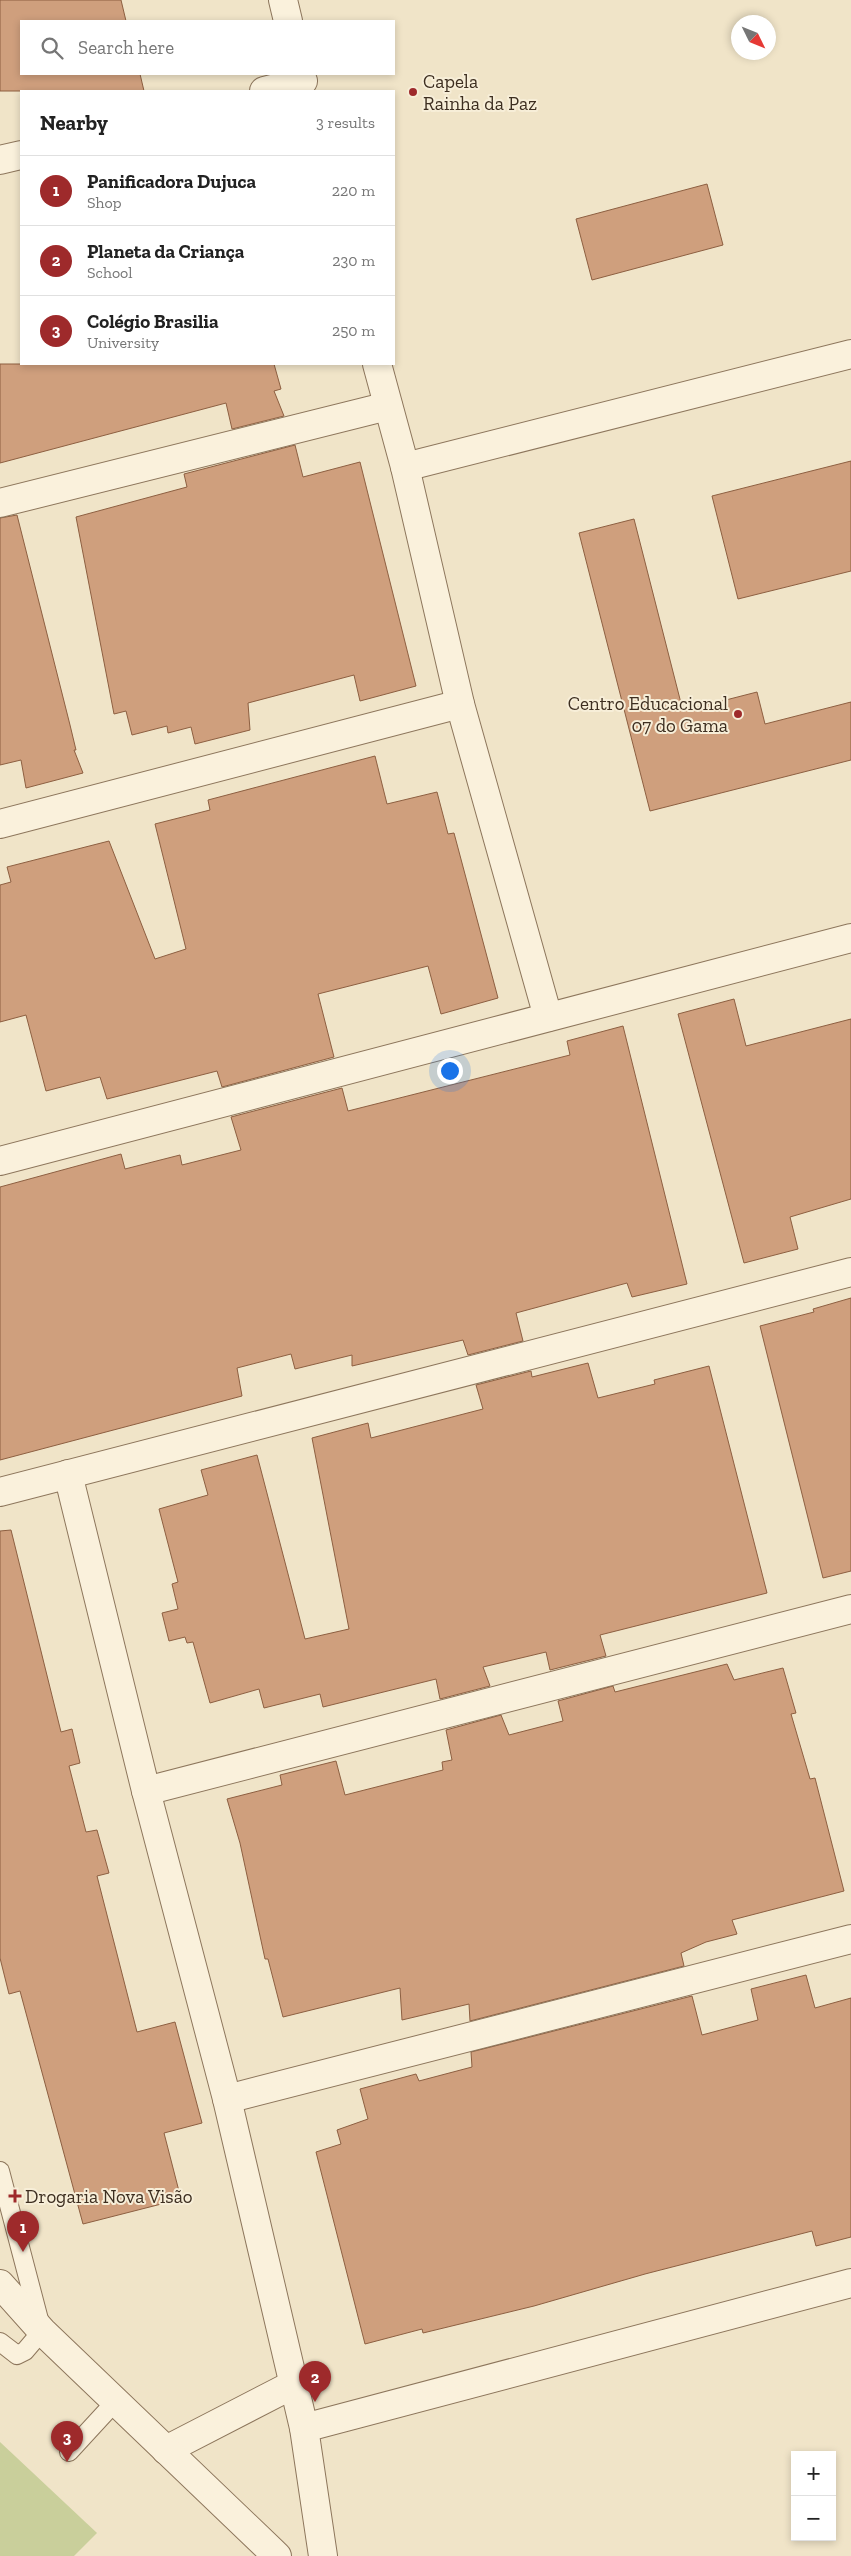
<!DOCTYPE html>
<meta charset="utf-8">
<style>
body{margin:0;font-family:"Zilla Slab",serif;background:#f2f2f2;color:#222}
.controls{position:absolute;right:15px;bottom:15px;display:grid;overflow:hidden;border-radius:0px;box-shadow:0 2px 8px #0003}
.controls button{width:45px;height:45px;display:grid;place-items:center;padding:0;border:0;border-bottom:1px solid #e0e0e0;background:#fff;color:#222;font:25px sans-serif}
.compass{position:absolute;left:731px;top:15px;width:45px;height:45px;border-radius:50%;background:#fff;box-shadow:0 2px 8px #0003;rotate:133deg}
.you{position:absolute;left:449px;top:1070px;width:18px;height:18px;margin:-12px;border:4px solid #fff;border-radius:50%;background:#1a73e8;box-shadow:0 0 0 8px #1a73e833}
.badge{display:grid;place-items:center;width:32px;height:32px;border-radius:50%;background:#9e2a2b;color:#fff;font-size:16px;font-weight:700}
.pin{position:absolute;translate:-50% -41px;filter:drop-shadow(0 1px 2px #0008)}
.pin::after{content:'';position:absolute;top:26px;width:18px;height:15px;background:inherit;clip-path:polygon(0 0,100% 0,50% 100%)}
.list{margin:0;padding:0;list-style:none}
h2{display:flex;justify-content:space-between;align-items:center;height:65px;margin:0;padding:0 20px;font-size:21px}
h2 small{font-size:16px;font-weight:400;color:#767676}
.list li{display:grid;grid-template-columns:32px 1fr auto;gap:15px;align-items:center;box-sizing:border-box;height:70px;padding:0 20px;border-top:1px solid #e0e0e0}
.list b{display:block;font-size:19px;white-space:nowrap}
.list p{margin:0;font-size:16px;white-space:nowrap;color:#767676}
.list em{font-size:16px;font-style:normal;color:#767676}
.icon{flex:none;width:28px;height:28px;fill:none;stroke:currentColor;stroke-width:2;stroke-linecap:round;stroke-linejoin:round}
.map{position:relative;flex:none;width:851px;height:2556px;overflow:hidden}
.search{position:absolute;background:#fff;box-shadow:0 2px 8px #0003;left:20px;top:20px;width:375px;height:55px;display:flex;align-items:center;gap:12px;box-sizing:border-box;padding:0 18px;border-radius:0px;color:#767676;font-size:19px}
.panel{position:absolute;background:#fff;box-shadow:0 2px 8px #0003;left:20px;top:90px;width:375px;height:275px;border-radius:0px}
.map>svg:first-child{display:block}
.green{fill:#c9cf9b}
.building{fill:#cf9f7d;stroke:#8d5f41}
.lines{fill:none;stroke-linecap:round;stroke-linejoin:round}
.service-casing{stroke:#8d765c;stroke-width:20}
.minor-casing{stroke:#8d765c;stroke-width:30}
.tertiary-casing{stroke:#8d765c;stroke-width:30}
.service{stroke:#faf1dc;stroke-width:18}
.minor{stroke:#faf1dc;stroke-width:28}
.tertiary{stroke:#faf1dc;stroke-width:28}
.poi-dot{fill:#9e2a2b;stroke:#f7eed8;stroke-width:2}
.labels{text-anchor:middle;stroke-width:4;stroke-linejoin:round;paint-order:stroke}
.poi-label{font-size:19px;fill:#3d2e20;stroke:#f7eed8;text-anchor:start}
</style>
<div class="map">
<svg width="851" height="2556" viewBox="0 0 851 2556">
<rect width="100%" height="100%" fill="#f0e4c8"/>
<path class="green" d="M 0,2442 L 97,2533 L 74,2556 L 0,2556 Z"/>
<g class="building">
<path d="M 0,0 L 121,0 L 126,21 L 21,21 L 21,74 L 140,74 L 144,91 L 0,91 Z"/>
<path d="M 707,184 L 723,245 L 592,280 L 576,219 Z"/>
<path d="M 0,364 L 274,364 L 281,389 L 274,391 L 284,416 L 232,429 L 226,403 L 0,463 Z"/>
<path d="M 295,445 L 303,477 L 360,462 L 416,686 L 360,701 L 354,675 L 248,703 L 250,730 L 195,744 L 191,727 L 168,733 L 167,726 L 132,735 L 126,711 L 114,714 L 76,517 L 187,487 L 184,474 Z"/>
<path d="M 851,461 L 851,571 L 738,599 L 712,496 Z"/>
<path d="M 17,515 L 70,725 L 76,750 L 74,750 L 83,773 L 26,788 L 21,760 L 0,765 L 0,518 Z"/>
<path d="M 634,519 L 683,711 L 757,692 L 765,724 L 851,702 L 851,760 L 650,811 L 579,533 Z"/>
<path d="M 375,756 L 387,804 L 437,792 L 448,834 L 454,833 L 498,998 L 441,1014 L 428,966 L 318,994 L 334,1057 L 222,1087 L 217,1071 L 107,1099 L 100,1077 L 46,1091 L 26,1015 L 0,1022 L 0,885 L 11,882 L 7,867 L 109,841 L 155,959 L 186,949 L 155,824 L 210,810 L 208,800 Z"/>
<path d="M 734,999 L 746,1046 L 851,1019 L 851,1199 L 790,1217 L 798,1249 L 744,1263 L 678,1014 Z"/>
<path d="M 623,1026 L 687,1284 L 632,1297 L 627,1283 L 516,1313 L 523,1341 L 468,1355 L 463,1340 L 352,1366 L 352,1355 L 295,1369 L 291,1354 L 237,1368 L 242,1396 L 0,1460 L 0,1187 L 121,1154 L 125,1169 L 180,1155 L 182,1165 L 241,1150 L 231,1117 L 342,1088 L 348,1111 L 570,1055 L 567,1041 Z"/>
<path d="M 851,1298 L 851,1571 L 823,1578 L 760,1326 L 814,1312 L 813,1309 Z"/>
<path d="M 588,1363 L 598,1398 L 655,1384 L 654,1380 L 709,1366 L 767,1593 L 600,1635 L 606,1656 L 550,1670 L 546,1652 L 483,1667 L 490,1686 L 440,1699 L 436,1679 L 323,1707 L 320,1694 L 264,1708 L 259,1689 L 210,1703 L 193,1642 L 187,1643 L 185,1637 L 169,1641 L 162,1613 L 178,1609 L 172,1584 L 178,1582 L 159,1509 L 208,1495 L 201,1470 L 257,1455 L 305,1639 L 349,1629 L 312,1438 L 368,1423 L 371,1438 L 483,1409 L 476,1385 L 531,1371 L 532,1377 Z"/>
<path d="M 11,1530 L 61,1732 L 72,1729 L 80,1763 L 69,1766 L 86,1832 L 97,1830 L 109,1873 L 97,1876 L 137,2032 L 175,2022 L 202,2123 L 164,2133 L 181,2199 L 83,2224 L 20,1991 L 9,1994 L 0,1958 L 0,1531 Z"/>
<path d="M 727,1664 L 734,1680 L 783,1668 L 796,1713 L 791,1714 L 810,1779 L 815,1778 L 844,1891 L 732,1920 L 737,1934 L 706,1942 L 681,1953 L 684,1966 L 470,2021 L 469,2004 L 402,2020 L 400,1988 L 283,2017 L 268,1959 L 265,1959 L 240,1843 L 227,1799 L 282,1785 L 280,1775 L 336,1761 L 345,1795 L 443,1770 L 442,1762 L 452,1760 L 446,1730 L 501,1715 L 509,1735 L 563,1721 L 558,1701 L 613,1686 L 615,1692 Z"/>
<path d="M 806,1975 L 815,2008 L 851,1998 L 851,2237 L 816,2246 L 812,2231 L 645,2274 L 534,2306 L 423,2333 L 422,2329 L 365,2344 L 316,2152 L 341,2144 L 337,2130 L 368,2119 L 360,2089 L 416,2074 L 419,2081 L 472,2067 L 471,2052 L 692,1996 L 702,2035 L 758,2020 L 751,1989 Z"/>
</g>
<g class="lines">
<g class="service-casing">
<g id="service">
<path d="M 0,2171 L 42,2331 L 25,2351 L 17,2355 L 0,2342"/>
<path d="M 69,2452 L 115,2402"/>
</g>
</g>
<g class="minor-casing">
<g id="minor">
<path d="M 283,0 L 288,21"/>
<path d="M 264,91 L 303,81"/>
<path d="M 0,160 L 21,155"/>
<path d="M 377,364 L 405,467 L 460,704 L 548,1017"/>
<path d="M 405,467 L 851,354"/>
<path d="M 0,503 L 388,406"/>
<path d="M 0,824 L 460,704"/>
<path d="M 0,1161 L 851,938"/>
<path d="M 68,1474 L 146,1791 L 227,2099 L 304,2428 L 323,2556"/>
<path d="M 0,1492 L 851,1272"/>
<path d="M 146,1791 L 851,1609"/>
<path d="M 227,2099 L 851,1939"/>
<path d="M 304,2428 L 851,2283"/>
<path d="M 166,2450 L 292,2385"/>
</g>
</g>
<g class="tertiary-casing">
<path id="tertiary" d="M 0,2284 L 42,2331 L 277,2556"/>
</g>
<use href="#service" class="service"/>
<use href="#minor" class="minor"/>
<use href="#tertiary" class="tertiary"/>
</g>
<g class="poi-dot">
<circle cx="413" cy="92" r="5"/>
<circle cx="738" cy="714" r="5"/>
<path d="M12.5 2188.5h5v5h5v5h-5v5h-5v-5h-5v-5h5z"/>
</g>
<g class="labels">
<g class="poi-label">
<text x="423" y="88">Capela<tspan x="423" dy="22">Rainha da Paz</tspan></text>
<text x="728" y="710" text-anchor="end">Centro Educacional<tspan x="728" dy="22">07 do Gama</tspan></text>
<text x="25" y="2203">Drogaria Nova Visão</text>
</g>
</g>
</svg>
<div class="controls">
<button>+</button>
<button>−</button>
</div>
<svg class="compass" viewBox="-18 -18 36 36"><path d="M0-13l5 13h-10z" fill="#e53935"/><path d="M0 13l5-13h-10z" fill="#767676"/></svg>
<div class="you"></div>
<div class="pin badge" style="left:23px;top:2252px">1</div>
<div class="pin badge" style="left:315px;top:2402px">2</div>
<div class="pin badge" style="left:67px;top:2462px">3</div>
<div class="search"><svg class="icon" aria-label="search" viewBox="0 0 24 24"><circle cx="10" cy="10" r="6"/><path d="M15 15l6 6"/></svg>Search here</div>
<section class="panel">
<h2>Nearby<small>3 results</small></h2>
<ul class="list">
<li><span class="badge">1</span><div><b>Panificadora Dujuca</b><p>Shop</p></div><em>220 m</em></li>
<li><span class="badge">2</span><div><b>Planeta da Criança</b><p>School</p></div><em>230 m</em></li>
<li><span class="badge">3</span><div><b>Colégio Brasilia</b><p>University</p></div><em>250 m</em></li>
</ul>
</section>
</div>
